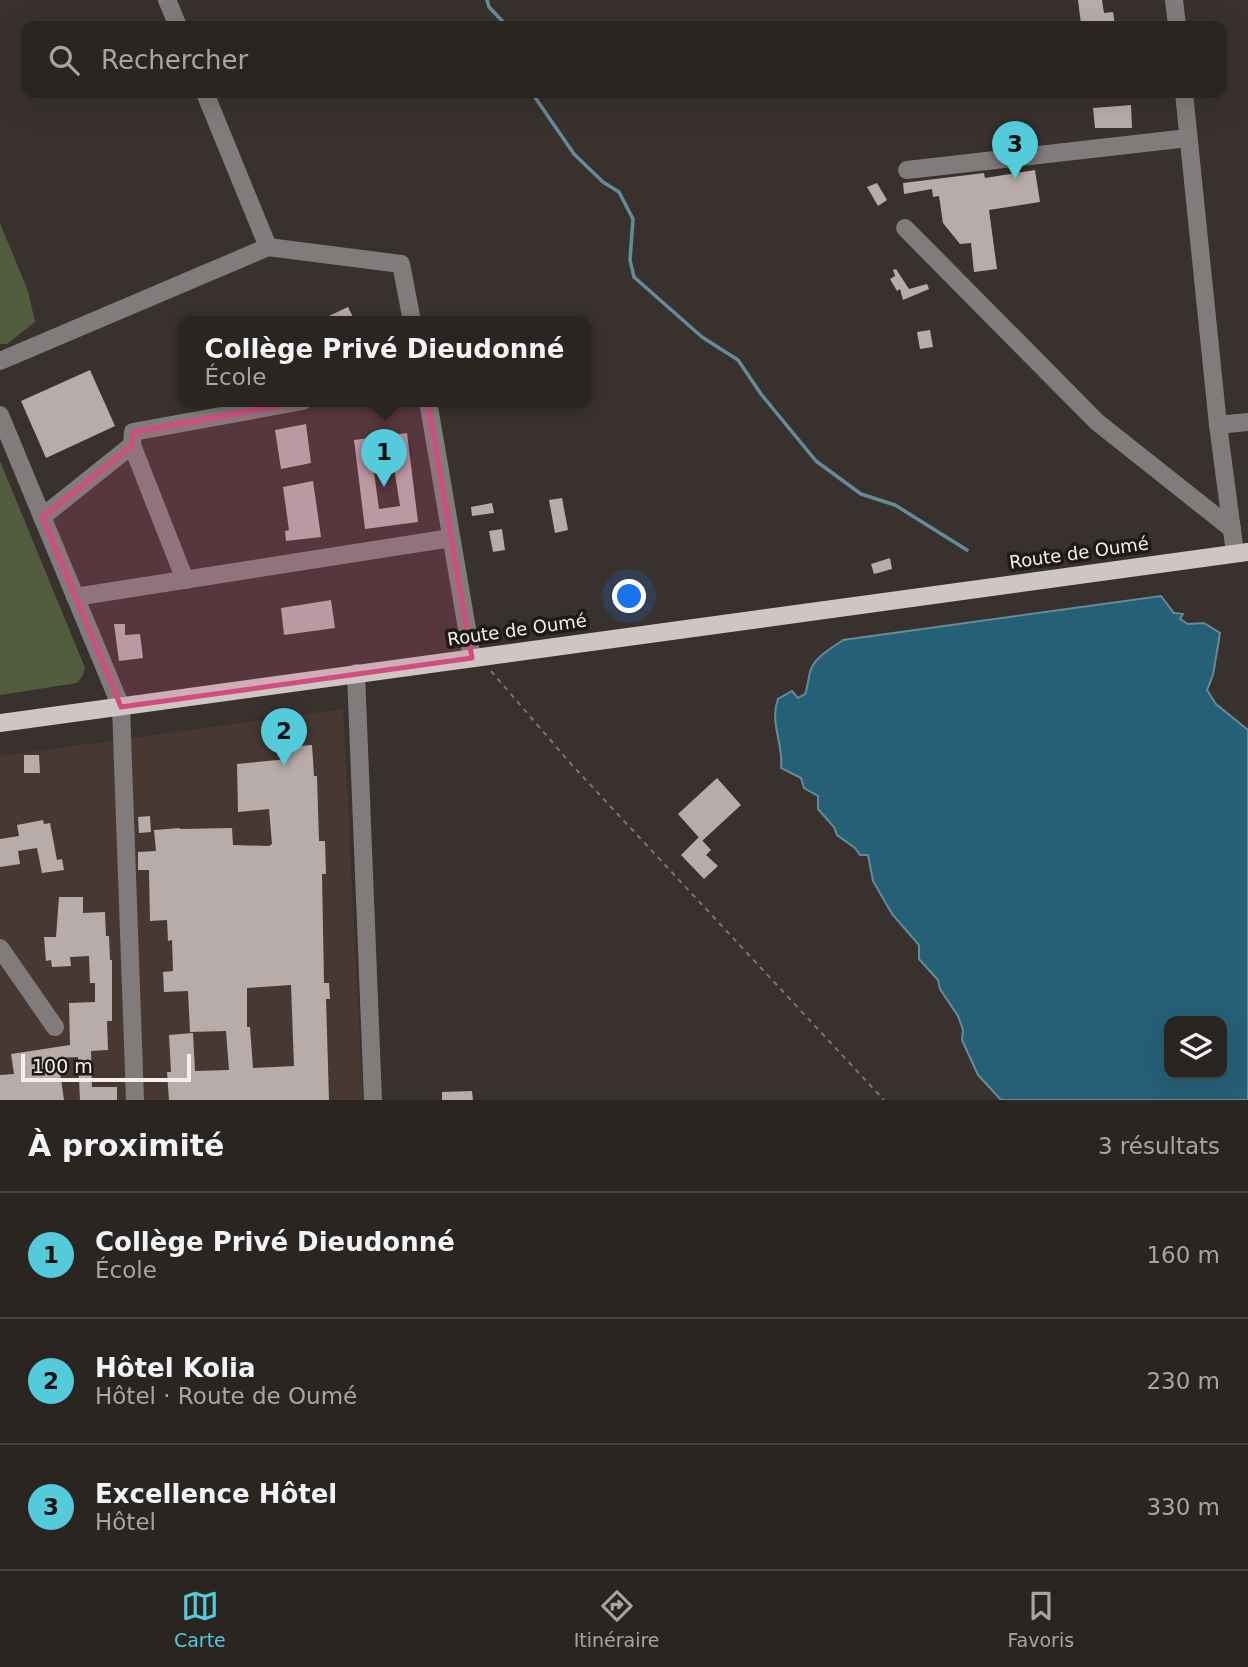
<!DOCTYPE html>
<html lang="fr">
<meta charset="utf-8">
<style>
body{margin:0;font-family:"DejaVu Sans",sans-serif;background:#332d2a;color:#f1f3f6}
.controls{position:absolute;right:21px;bottom:21px;display:grid;overflow:hidden;border-radius:14px;box-shadow:0 7px 28px #0002}
.controls button{width:63px;height:63px;display:grid;place-items:center;padding:0;border:0;border-bottom:2px solid #474240;background:#2b2522;color:#f1f3f6;font:35px sans-serif}
.scale{position:absolute;left:21px;bottom:18px;width:170px;box-sizing:border-box;padding-left:7px;border:4px solid #f5efed;border-top:0;font-size:19px;line-height:24px;white-space:nowrap;color:#f5efed;-webkit-text-stroke:5px #1d1a18;paint-order:stroke}
.you{position:absolute;left:630px;top:597px;width:24px;height:24px;margin:-18px;border:5px solid #fff;border-radius:50%;background:#1a73e8;box-shadow:0 0 0 10px #1a73e833}
.badge{display:grid;place-items:center;width:46px;height:46px;border-radius:50%;background:#53cbda;color:#111;font-size:23px;font-weight:700}
.pin{position:absolute;translate:-50% -58px;filter:drop-shadow(0 2px 4px #0008)}
.pin::after{content:'';position:absolute;top:37px;width:24px;height:21px;background:inherit;clip-path:polygon(0 0,100% 0,50% 100%)}
.popup{position:absolute;left:178px;top:316px;width:413px;height:91px;box-sizing:border-box;display:grid;place-content:center;border-radius:14px;background:#2b2522;filter:drop-shadow(0 2px 5px #0005);font-size:23px;white-space:nowrap;color:#a6a5a5}
.popup b{font-size:26px;color:#f1f3f6}
.popup::after{content:'';position:absolute;left:50%;top:100%;margin-left:-14px;border:14px solid transparent;border-top-color:#2b2522}
.list{margin:0;padding:0;list-style:none}
h2{display:flex;justify-content:space-between;align-items:center;height:91px;margin:0;padding:0 28px;font-size:30px}
h2 small{font-size:23px;font-weight:400;color:#a6a5a5}
.list li{display:grid;grid-template-columns:46px 1fr auto;gap:21px;align-items:center;box-sizing:border-box;height:126px;padding:0 28px;border-top:2px solid #474240}
.list b{display:block;font-size:26px;white-space:nowrap}
.list p{margin:0;font-size:23px;white-space:nowrap;color:#a6a5a5}
.list em{font-size:23px;font-style:normal;color:#a6a5a5}
.icon{flex:none;width:38px;height:38px;fill:none;stroke:currentColor;stroke-width:2;stroke-linecap:round;stroke-linejoin:round}
.map{position:relative;flex:none;width:1248px;height:1100px;overflow:hidden}
.search{position:absolute;background:#2b2522;box-shadow:0 7px 28px #0002;left:21px;right:21px;top:21px;height:77px;display:flex;align-items:center;gap:18px;box-sizing:border-box;padding:0 24px;border-radius:14px;color:#a6a5a5;font-size:26px}
.sheet{height:469px;background:#2b2522}
nav{display:flex;justify-content:space-around;align-items:center;box-sizing:border-box;height:98px;border-top:2px solid #474240;background:#2b2522;font-size:19px;color:#a6a5a5}
nav a{display:grid;justify-items:center;gap:4px}
nav .on{color:#53cbda}
.map>svg:first-child{display:block}
.built{fill:#473932}
.green{fill:#515d3d}
.water{fill:#266076;stroke:#648b9a;stroke-width:2;fill-rule:evenodd}
.lines{fill:none;stroke-linecap:round;stroke-linejoin:round}
.stream{stroke:#648b9a;stroke-width:3.5}
.building{fill:#b8acaa;fill-rule:evenodd}
.path{stroke:#7c7471;stroke-width:2;stroke-dasharray:5 5;stroke-linecap:butt}
.minor{stroke:#817c7b;stroke-width:18}
.major{stroke:#cfc5c3;stroke-width:18}
.marked{fill:#cf4e80;fill-opacity:0.2;stroke:#cf4e80;stroke-width:5;stroke-linejoin:round}
.labels{text-anchor:middle;stroke-width:7;stroke-linejoin:round;paint-order:stroke}
.street-label{font-size:18px;fill:#f5efed;stroke:#1d1a18}
</style>
<div class="map">
<svg width="1248" height="1100" viewBox="0 0 1248 1100">
<rect width="100%" height="100%" fill="#39312d"/>
<path class="built" d="M 343,709 L 363,1100 L 0,1100 L 0,756 Z"/>
<g class="green">
<path d="M 0,223 L 28,291 L 35,322 L 7,344 L 0,344 Z"/>
<path d="M 0,461 L 85,668 L 83,675 L 77,683 L 0,695 Z"/>
</g>
<path class="water" d="M 1161,596 L 1174,613 L 1183,614 L 1180,619 L 1188,624 L 1204,623 L 1220,633 L 1213,675 L 1207,690 L 1216,704 L 1248,730 L 1248,1100 L 1001,1100 L 978,1075 L 962,1040 L 963,1030 L 958,1016 L 940,989 L 938,980 L 919,959 L 919,945 L 892,914 L 873,881 L 868,855 L 860,855 L 855,848 L 837,835 L 834,827 L 818,809 L 818,796 L 804,788 L 801,778 L 781,768 C 784,744 769,723 778,699 L 792,691 L 798,698 L 805,694 C 808,687 808,679 810,672 C 814,657 832,648 843,640 ZM 1169,1021 L 1222,1021 L 1222,1074 L 1169,1074 Z"/>
<g class="lines">
<g class="stream">
<path d="M 487,0 L 489,7 L 507,26"/>
<path d="M 532,93 L 574,154 L 603,182 L 619,192 L 633,219 L 630,260 L 634,277 L 702,337 L 738,360 L 761,394 L 816,461 L 861,494 L 895,505 L 967,550"/>
</g>
</g>
<g class="building">
<path d="M 1078,0 L 1102,0 L 1104,13 L 1113,12 L 1115,26 L 1092,26 L 1092,22 L 1081,24 Z"/>
<path d="M 1131,105 L 1132,128 L 1095,128 L 1093,108 Z"/>
<path d="M 1035,170 L 1040,202 L 989,210 L 997,269 L 974,272 L 971,243 L 960,244 L 943,223 L 939,196 L 933,197 L 932,189 L 904,194 L 903,183 L 984,173 L 985,178 Z"/>
<path d="M 877,183 L 887,200 L 878,206 L 867,187 Z"/>
<path d="M 896,269 L 909,289 L 927,284 L 929,289 L 903,300 L 900,289 L 897,291 L 890,279 L 895,276 L 893,270 Z"/>
<path d="M 348,307 L 355,321 L 318,321 Z"/>
<path d="M 930,330 L 933,347 L 920,349 L 917,332 Z"/>
<path d="M 90,370 L 115,426 L 46,458 L 21,401 Z"/>
<path d="M 306,424 L 311,463 L 281,469 L 275,430 Z"/>
<path d="M 407,433 L 418,522 L 365,529 L 354,440 ZM 392,454 L 400,506 L 379,509 L 372,457 Z"/>
<path d="M 313,481 L 321,537 L 286,541 L 285,531 L 289,530 L 283,487 Z"/>
<path d="M 562,498 L 568,530 L 555,533 L 549,500 Z"/>
<path d="M 492,503 L 494,513 L 472,516 L 471,507 Z"/>
<path d="M 502,529 L 505,550 L 493,552 L 489,531 Z"/>
<path d="M 890,558 L 892,569 L 874,574 L 871,564 Z"/>
<path d="M 331,600 L 335,628 L 284,635 L 281,608 Z"/>
<path d="M 114,624 L 125,624 L 125,635 L 140,634 L 143,658 L 119,661 Z"/>
<path d="M 312,745 L 314,776 L 317,776 L 319,841 L 325,841 L 326,874 L 322,874 L 324,983 L 329,983 L 330,999 L 326,999 L 329,1100 L 169,1100 L 167,1072 L 171,1072 L 169,1035 L 193,1033 L 195,1071 L 229,1070 L 226,1031 L 190,1032 L 188,991 L 164,992 L 163,972 L 173,971 L 172,940 L 168,941 L 167,920 L 150,921 L 149,870 L 138,870 L 138,852 L 156,851 L 154,830 L 180,828 L 180,829 L 232,828 L 233,845 L 269,846 L 272,844 L 269,809 L 238,812 L 237,764 L 288,759 L 287,747 ZM 291,985 L 294,1066 L 253,1068 L 250,1027 L 247,1027 L 247,988 Z"/>
<path d="M 24,755 L 39,755 L 40,773 L 24,773 Z"/>
<path d="M 717,778 L 741,805 L 702,841 L 678,814 Z"/>
<path d="M 150,816 L 151,832 L 139,833 L 138,817 Z"/>
<path d="M 43,820 L 44,824 L 50,823 L 57,860 L 62,859 L 64,870 L 42,873 L 37,848 L 18,851 L 20,864 L 0,867 L 0,839 L 19,836 L 17,825 Z"/>
<path d="M 699,837 L 711,850 L 706,855 L 718,866 L 704,879 L 681,855 Z"/>
<path d="M 59,897 L 83,897 L 83,913 L 105,912 L 106,936 L 109,936 L 110,960 L 112,960 L 112,1021 L 107,1021 L 108,1050 L 91,1051 L 92,1087 L 117,1087 L 117,1100 L 80,1100 L 78,1057 L 58,1058 L 64,1100 L 0,1100 L 0,1075 L 14,1074 L 11,1054 L 70,1045 L 69,1003 L 95,1002 L 95,983 L 90,983 L 89,956 L 70,957 L 71,966 L 52,967 L 51,960 L 46,961 L 44,937 L 56,937 Z"/>
<path d="M 472,1091 L 473,1100 L 442,1100 L 442,1092 Z"/>
</g>
<g class="lines">
<path class="path" d="M 491,671 L 571,764 L 884,1100"/>
<g class="minor">
<path d="M 167,0 L 178,26"/>
<path d="M 1174,0 L 1177,26"/>
<path d="M 205,93 L 268,247"/>
<path d="M 1184,93 L 1218,425 L 1235,553"/>
<path d="M 907,170 L 1188,138"/>
<path d="M 905,228 L 1097,422 L 1232,529"/>
<path d="M 0,361 L 268,247 L 401,264 L 412,321"/>
<path d="M 428,401 L 472,658"/>
<path d="M 0,415 L 121,707 L 135,1100"/>
<path d="M 1218,425 L 1248,422"/>
<path d="M 42,517 L 132,445"/>
<path d="M 185,580 L 132,445 L 133,432 L 303,401"/>
<path d="M 75,597 L 451,538"/>
<path d="M 356,673 L 373,1100"/>
<path d="M 0,948 L 55,1027"/>
</g>
<path class="major" d="M 0,723 L 1248,552"/>
</g>
<path class="marked" d="M 424,379 L 472,658 L 121,707 L 42,517 L 132,445 L 133,432 Z"/>
<g class="labels">
<g class="street-label">
<text transform="translate(1079 553) rotate(-8)" y="6">Route de Oumé</text>
<text transform="translate(517 630) rotate(-8)" y="6">Route de Oumé</text>
</g>
</g>
</svg>
<div class="controls">
<button><svg class="icon" aria-label="layers" viewBox="0 0 24 24"><path d="M12 4l9 5-9 5-9-5zM3 14l9 5 9-5"/></svg></button>
</div>
<div class="scale">100 m</div>
<div class="you"></div>
<div class="pin badge" style="left:384px;top:487px">1</div>
<div class="popup"><b>Collège Privé Dieudonné</b>École</div>
<div class="pin badge" style="left:284px;top:766px">2</div>
<div class="pin badge" style="left:1015px;top:179px">3</div>
<div class="search"><svg class="icon" aria-label="search" viewBox="0 0 24 24"><circle cx="10" cy="10" r="6"/><path d="M15 15l6 6"/></svg>Rechercher</div>
</div>
<section class="sheet">
<h2>À proximité<small>3 résultats</small></h2>
<ul class="list">
<li><span class="badge">1</span><div><b>Collège Privé Dieudonné</b><p>École</p></div><em>160 m</em></li>
<li><span class="badge">2</span><div><b>Hôtel Kolia</b><p>Hôtel · Route de Oumé</p></div><em>230 m</em></li>
<li><span class="badge">3</span><div><b>Excellence Hôtel</b><p>Hôtel</p></div><em>330 m</em></li>
</ul>
</section>
<nav>
<a class="on"><svg class="icon" aria-label="map" viewBox="0 0 24 24"><path d="M3 6l6-2 6 2 6-2v14l-6 2-6-2-6 2zM9 4v14M15 6v14"/></svg>Carte</a>
<a><svg class="icon" aria-label="directions" viewBox="0 0 24 24"><path d="M12 3l9 9-9 9-9-9zM9 14v-3h6M13 9l2 2-2 2"/></svg>Itinéraire</a>
<a><svg class="icon" aria-label="saved" viewBox="0 0 24 24"><path d="M7 4h10v16l-5-4-5 4z"/></svg>Favoris</a>
</nav>
